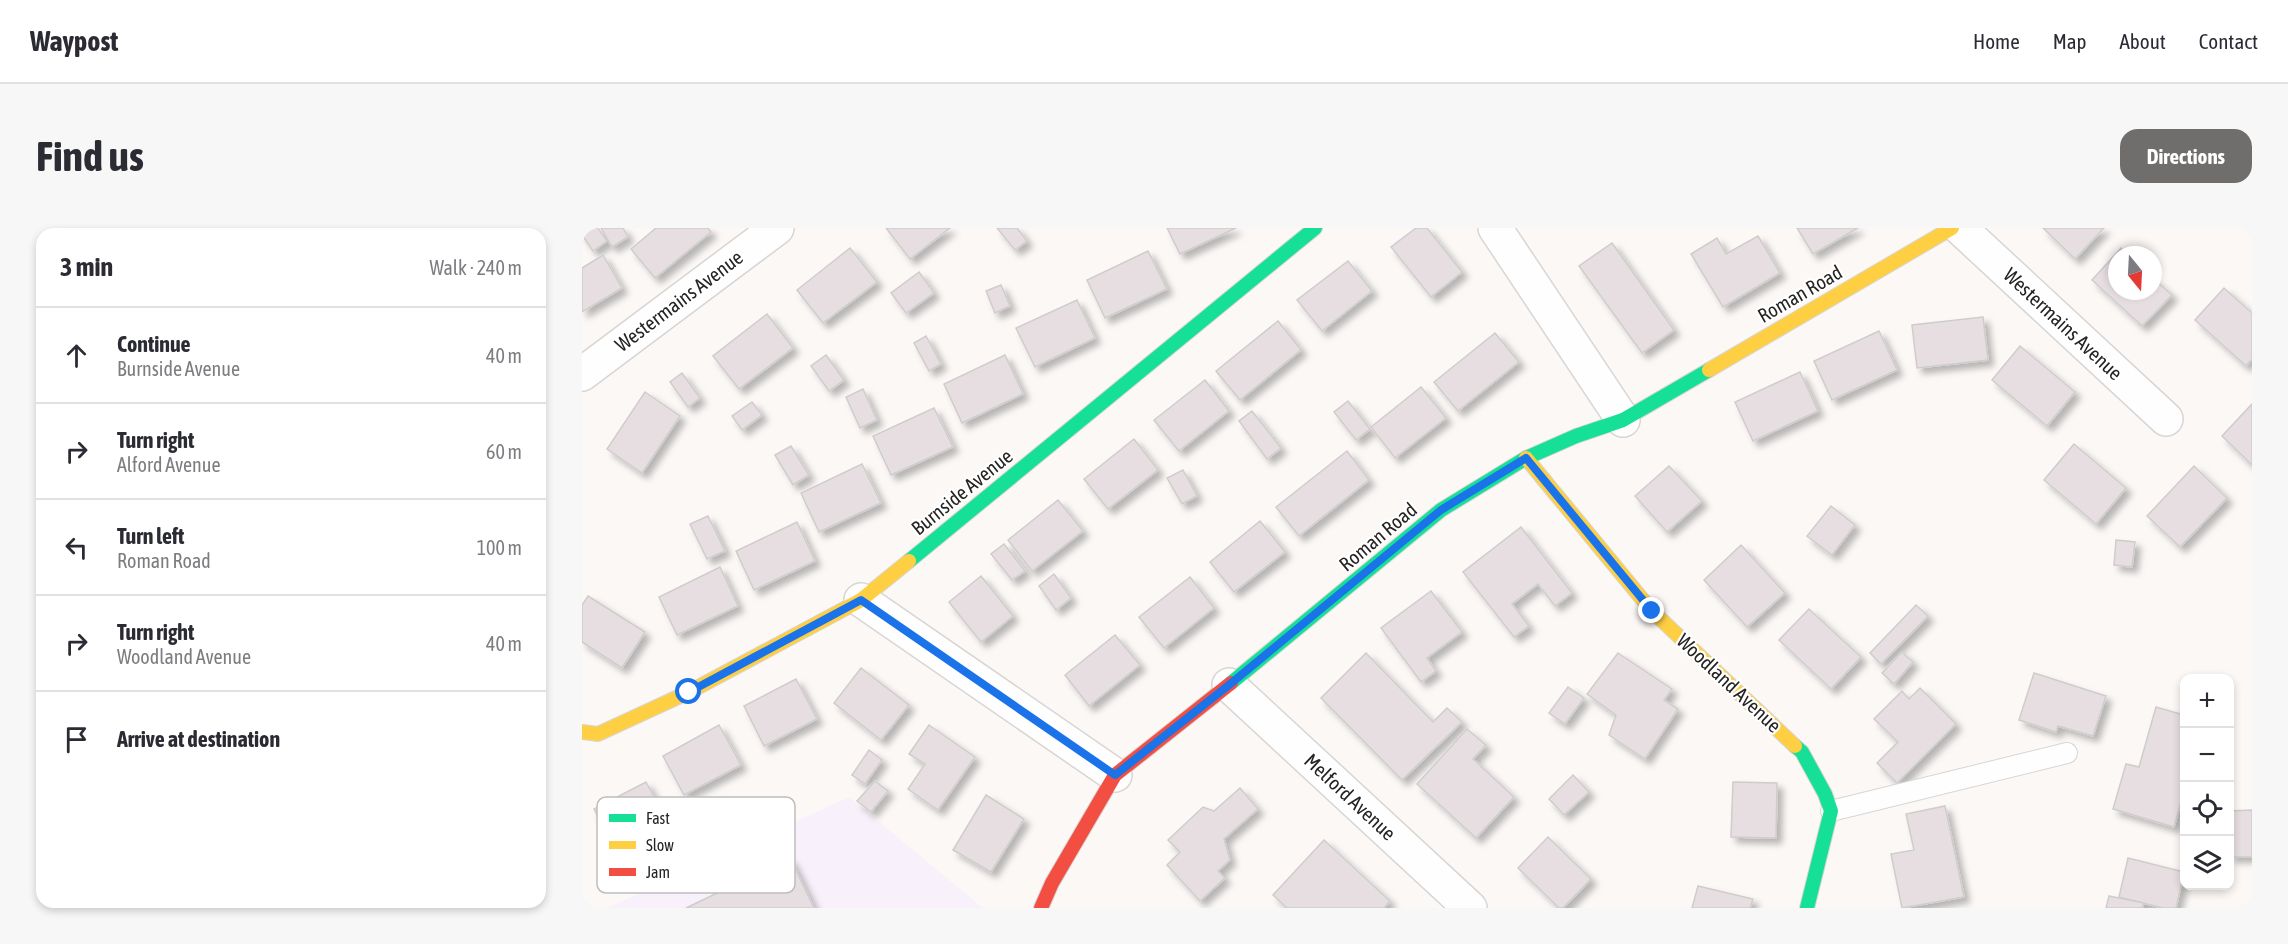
<!DOCTYPE html>
<meta charset="utf-8">
<style>
body{margin:0;font-family:"Asap Condensed",sans-serif;background:#f7f7f7;color:#2b2b33}
.controls{position:absolute;right:18px;bottom:18px;display:grid;overflow:hidden;border-radius:12px;box-shadow:0 3px 9px #0003}
.controls button{width:54px;height:54px;display:grid;place-items:center;padding:0;border:0;border-bottom:2px solid #e1e1e2;background:#fff;color:#2b2b33;font:30px sans-serif}
.compass{position:absolute;left:1526px;top:18px;width:54px;height:54px;border-radius:50%;background:#fff;box-shadow:0 3px 9px #0003;rotate:162deg}
.stop{position:absolute;width:18px;height:18px;margin:-14px;border:4px solid #1a73e8;border-radius:50%;background:#fff}
.stop.end{background:#1a73e8;border-color:#fff;box-shadow:0 2px 6px #0008}
.list{margin:0;padding:0;list-style:none}
h2{display:flex;justify-content:space-between;align-items:center;height:78px;margin:0;padding:0 24px;font-size:26px}
h2 small{font-size:20px;font-weight:400;color:#7c7c81}
.list li{display:grid;grid-template-columns:39px 1fr auto;gap:18px;align-items:center;box-sizing:border-box;height:96px;padding:0 24px;border-top:2px solid #e1e1e2}
.list b{display:block;font-size:22px;white-space:nowrap}
.list p{margin:0;font-size:20px;white-space:nowrap;color:#7c7c81}
.list em{font-size:20px;font-style:normal;color:#7c7c81}
.icon{flex:none;width:33px;height:33px;fill:none;stroke:currentColor;stroke-width:2;stroke-linecap:round;stroke-linejoin:round}
.map{position:relative;flex:none;width:1670px;height:680px;overflow:hidden;border-radius:18px}
header{display:flex;align-items:center;gap:36px;box-sizing:border-box;height:84px;padding:0 30px;background:#fff;border-bottom:2px solid #e1e1e2}
header strong{font-size:28px}
nav{display:flex;gap:33px;margin-inline-start:auto;font-size:21px}
.intro{display:flex;align-items:center;justify-content:space-between;box-sizing:border-box;height:144px;padding:0 36px}
h1{margin:0;font-size:42px}
.button{padding:15px 27px;border-radius:18px;background:#706e6d;color:#fff;font-size:21px;font-weight:700}
main{display:flex;gap:36px;padding:0 36px}
aside{flex:1;background:#fff;border-radius:18px;box-shadow:0 3px 9px #0003}
.map>svg:first-child{display:block}
.industrial{fill:#f8f0fa}
.building{fill:#e7dee1;stroke:#cfcdcc;stroke-width:1.5;filter:url(#shadow)}
.lines{fill:none;stroke-linecap:round;stroke-linejoin:round}
.lane-casing{stroke:#d8d6d4;stroke-width:22}
.street-casing{stroke:#d8d6d4;stroke-width:36}
.fast-casing{stroke:#d8d6d4;stroke-width:16}
.slow-casing{stroke:#d8d6d4;stroke-width:16}
.jam-casing{stroke:#d8d6d4;stroke-width:16}
.lane{stroke:#fefefe;stroke-width:20}
.street{stroke:#fefefe;stroke-width:33}
.fast{stroke:#16e098;stroke-width:14}
.slow{stroke:#ffcf43;stroke-width:14}
.jam{stroke:#f24e42;stroke-width:14}
.route{stroke:#1a73e8;stroke-width:8}
.labels{text-anchor:middle;stroke-width:4.5;stroke-linejoin:round;paint-order:stroke}
.street-label{font-size:20px;fill:#252423;stroke:#fff}
.key{fill:#fff;stroke:#bebdbd;stroke-width:1.5}
.key-label{font-size:16px;fill:#252423}
</style>
<header>
<strong>Waypost</strong>
<nav><a>Home</a><a>Map</a><a>About</a><a>Contact</a></nav>
</header>
<div class="intro"><h1>Find us</h1><a class="button">Directions</a></div>
<main>
<aside>
<h2>3 min<small>Walk · 240 m</small></h2>
<ul class="list">
<li><svg class="icon" aria-label="ahead" viewBox="0 0 24 24"><path d="M12 20V5M6 11l6-6 6 6"/></svg><div><b>Continue</b><p>Burnside Avenue</p></div><em>40 m</em></li>
<li><svg class="icon" aria-label="right" viewBox="0 0 24 24"><path d="M7 20v-9h11M14 6l5 5-5 5"/></svg><div><b>Turn right</b><p>Alford Avenue</p></div><em>60 m</em></li>
<li><svg class="icon" aria-label="left" viewBox="0 0 24 24"><path d="M17 20v-9H6M10 6l-5 5 5 5"/></svg><div><b>Turn left</b><p>Roman Road</p></div><em>100 m</em></li>
<li><svg class="icon" aria-label="right" viewBox="0 0 24 24"><path d="M7 20v-9h11M14 6l5 5-5 5"/></svg><div><b>Turn right</b><p>Woodland Avenue</p></div><em>40 m</em></li>
<li><svg class="icon" aria-label="arrive" viewBox="0 0 24 24"><path d="M6 21V4h12l-3 4 3 4H6"/></svg><div><b>Arrive at destination</b></div></li>
</ul>
</aside>
<div class="map">
<svg width="1670" height="680" viewBox="0 0 1670 680">
<defs>
<filter id="shadow"><feDropShadow dx="5.5" dy="5.5" stdDeviation="3" flood-color="#0004"/></filter>
</defs>
<rect width="100%" height="100%" fill="#fbf8f6"/>
<path class="industrial" d="M 267,569 L 401,680 L 25,680 Z"/>
<g class="building">
<path d="M 0,0 L 16,0 L 25,13 L 11,23 L 0,7 Z"/>
<path d="M 19,0 L 41,0 L 46,9 L 30,19 Z"/>
<path d="M 74,0 L 126,0 L 129,4 L 73,50 L 49,21 Z"/>
<path d="M 304,0 L 368,0 L 328,31 Z"/>
<path d="M 415,0 L 435,0 L 445,13 L 433,22 Z"/>
<path d="M 585,0 L 654,0 L 598,26 Z"/>
<path d="M 834,0 L 845,0 L 880,44 L 849,69 L 809,19 Z"/>
<path d="M 1215,0 L 1276,0 L 1231,26 Z"/>
<path d="M 1461,0 L 1522,0 L 1493,31 Z"/>
<path d="M 1176,8 L 1198,45 L 1141,79 L 1109,26 L 1135,10 L 1144,26 Z"/>
<path d="M 1030,15 L 1092,102 L 1060,125 L 997,38 Z"/>
<path d="M 268,20 L 295,54 L 241,95 L 215,62 Z"/>
<path d="M 1539,20 L 1546,27 L 1535,27 L 1535,63 L 1571,63 L 1571,50 L 1590,67 L 1560,98 L 1510,52 Z"/>
<path d="M 566,23 L 585,61 L 523,90 L 505,52 Z"/>
<path d="M 21,27 L 40,60 L 0,84 L 0,40 Z"/>
<path d="M 766,33 L 790,63 L 740,103 L 715,72 Z"/>
<path d="M 337,44 L 352,65 L 324,85 L 309,65 Z"/>
<path d="M 419,57 L 428,78 L 413,85 L 404,63 Z"/>
<path d="M 1642,60 L 1670,85 L 1670,131 L 1664,138 L 1613,92 Z"/>
<path d="M 495,72 L 513,110 L 453,139 L 434,100 Z"/>
<path d="M 185,86 L 211,120 L 157,161 L 131,128 Z"/>
<path d="M 1401,89 L 1406,132 L 1335,140 L 1330,97 Z"/>
<path d="M 696,93 L 719,122 L 658,172 L 634,143 Z"/>
<path d="M 1297,103 L 1315,142 L 1250,172 L 1232,133 Z"/>
<path d="M 913,105 L 937,134 L 876,183 L 852,154 Z"/>
<path d="M 344,108 L 359,136 L 347,143 L 332,115 Z"/>
<path d="M 1438,118 L 1493,164 L 1465,198 L 1410,152 Z"/>
<path d="M 244,127 L 262,152 L 247,163 L 229,138 Z"/>
<path d="M 423,127 L 441,166 L 380,195 L 362,156 Z"/>
<path d="M 1218,144 L 1236,183 L 1171,213 L 1153,174 Z"/>
<path d="M 100,145 L 118,170 L 106,179 L 88,154 Z"/>
<path d="M 623,152 L 647,183 L 597,223 L 572,192 Z"/>
<path d="M 839,159 L 864,190 L 813,230 L 789,199 Z"/>
<path d="M 281,161 L 295,192 L 278,200 L 264,169 Z"/>
<path d="M 63,164 L 98,188 L 60,245 L 25,221 Z"/>
<path d="M 766,173 L 788,201 L 774,212 L 752,184 Z"/>
<path d="M 170,174 L 180,187 L 160,202 L 150,188 Z"/>
<path d="M 1670,176 L 1670,237 L 1640,208 Z"/>
<path d="M 352,180 L 371,219 L 309,247 L 291,208 Z"/>
<path d="M 670,183 L 699,220 L 685,231 L 657,193 Z"/>
<path d="M 552,211 L 576,242 L 526,281 L 502,251 Z"/>
<path d="M 1492,216 L 1544,260 L 1514,296 L 1462,252 Z"/>
<path d="M 209,218 L 227,247 L 211,257 L 193,227 Z"/>
<path d="M 765,223 L 787,252 L 717,308 L 694,279 Z"/>
<path d="M 280,236 L 299,275 L 237,304 L 219,265 Z"/>
<path d="M 1087,238 L 1120,273 L 1085,304 L 1053,268 Z"/>
<path d="M 1612,238 L 1645,270 L 1598,319 L 1565,288 Z"/>
<path d="M 601,242 L 615,268 L 600,276 L 585,250 Z"/>
<path d="M 476,272 L 501,303 L 450,343 L 426,312 Z"/>
<path d="M 1249,278 L 1273,297 L 1250,327 L 1225,308 Z"/>
<path d="M 126,288 L 143,323 L 125,331 L 108,296 Z"/>
<path d="M 678,293 L 703,324 L 652,364 L 628,334 Z"/>
<path d="M 215,294 L 233,333 L 172,362 L 154,323 Z"/>
<path d="M 939,299 L 990,365 L 973,378 L 956,356 L 930,376 L 947,398 L 932,409 L 881,344 Z"/>
<path d="M 1534,312 L 1553,314 L 1550,339 L 1532,337 Z"/>
<path d="M 422,316 L 443,343 L 430,352 L 409,326 Z"/>
<path d="M 1159,317 L 1203,365 L 1165,399 L 1122,352 Z"/>
<path d="M 138,339 L 156,378 L 95,407 L 77,369 Z"/>
<path d="M 472,346 L 489,370 L 474,382 L 457,358 Z"/>
<path d="M 399,348 L 431,388 L 399,414 L 367,374 Z"/>
<path d="M 608,349 L 632,380 L 582,420 L 557,389 Z"/>
<path d="M 849,363 L 880,404 L 845,430 L 854,443 L 839,454 L 799,400 Z"/>
<path d="M 6,368 L 63,404 L 40,440 L 0,414 L 0,377 Z"/>
<path d="M 1334,377 L 1346,388 L 1299,436 L 1288,425 Z"/>
<path d="M 1227,381 L 1279,429 L 1249,461 L 1197,412 Z"/>
<path d="M 533,407 L 558,437 L 507,478 L 483,447 Z"/>
<path d="M 1320,424 L 1331,434 L 1312,456 L 1300,445 Z"/>
<path d="M 784,425 L 851,494 L 865,480 L 880,494 L 820,552 L 739,470 Z"/>
<path d="M 1036,425 L 1090,461 L 1082,472 L 1096,481 L 1063,531 L 1027,507 L 1034,487 L 1005,466 Z"/>
<path d="M 279,440 L 327,477 L 299,512 L 252,475 Z"/>
<path d="M 1452,445 L 1524,468 L 1511,508 L 1476,498 L 1474,504 L 1437,492 Z"/>
<path d="M 214,451 L 235,491 L 182,518 L 162,478 Z"/>
<path d="M 986,459 L 1002,470 L 983,496 L 967,485 Z"/>
<path d="M 1338,460 L 1374,496 L 1315,555 L 1295,535 L 1316,514 L 1292,491 L 1320,463 L 1327,471 Z"/>
<path d="M 1574,479 L 1602,487 L 1602,562 L 1592,599 L 1531,581 L 1544,536 L 1557,539 Z"/>
<path d="M 137,497 L 159,537 L 102,567 L 81,528 Z"/>
<path d="M 347,497 L 393,529 L 356,582 L 326,561 L 343,536 L 327,526 Z"/>
<path d="M 885,501 L 904,517 L 891,531 L 932,569 L 894,610 L 835,556 Z"/>
<path d="M 287,522 L 300,532 L 283,556 L 270,547 Z"/>
<path d="M 991,547 L 1007,564 L 982,587 L 967,571 Z"/>
<path d="M 293,553 L 306,563 L 289,584 L 275,573 Z"/>
<path d="M 64,554 L 83,589 L 31,617 L 12,581 Z"/>
<path d="M 1151,554 L 1195,555 L 1194,610 L 1149,609 Z"/>
<path d="M 658,560 L 676,581 L 642,611 L 648,632 L 636,643 L 643,650 L 618,673 L 585,637 L 598,624 L 586,612 L 621,579 L 632,583 Z"/>
<path d="M 404,567 L 442,591 L 409,644 L 371,622 Z"/>
<path d="M 1363,578 L 1382,669 L 1320,680 L 1309,626 L 1332,622 L 1324,586 Z"/>
<path d="M 1670,582 L 1670,629 L 1648,629 L 1648,583 Z"/>
<path d="M 966,609 L 1009,651 L 981,680 L 977,680 L 936,640 Z"/>
<path d="M 742,612 L 808,673 L 802,680 L 705,680 L 691,667 Z"/>
<path d="M 208,630 L 232,680 L 104,680 Z"/>
<path d="M 1546,630 L 1602,644 L 1594,680 L 1581,680 L 1537,669 Z"/>
<path d="M 1116,658 L 1171,671 L 1168,680 L 1110,680 Z"/>
<path d="M 1527,668 L 1562,675 L 1560,680 L 1524,680 Z"/>
</g>
<g class="lines">
<g class="lane-casing">
<path id="lane" d="M 1249,583 L 1485,525"/>
</g>
<g class="street-casing">
<g id="street">
<path d="M 913,0 L 1041,192"/>
<path d="M 1378,0 L 1584,191"/>
<path d="M 0,146 L 195,0"/>
<path d="M 279,372 L 533,547"/>
<path d="M 647,457 L 888,680"/>
</g>
</g>
<g class="fast-casing">
<g id="fast">
<path d="M 327,333 L 733,0"/>
<path d="M 649,455 L 859,282 L 944,230 L 994,208 L 1041,192 L 1127,142"/>
<path d="M 1213,518 L 1220,524 L 1243,566 L 1249,583 L 1225,680"/>
</g>
</g>
<g class="slow-casing">
<g id="slow">
<path d="M 1127,142 L 1370,0"/>
<path d="M 944,230 L 1070,383 L 1213,518"/>
<path d="M 0,504 L 16,506 L 107,464 L 279,372 L 327,333"/>
</g>
</g>
<g class="jam-casing">
<path id="jam" d="M 459,680 L 470,655 L 533,547 L 649,455"/>
</g>
<use href="#lane" class="lane"/>
<use href="#street" class="street"/>
<use href="#fast" class="fast"/>
<use href="#slow" class="slow"/>
<use href="#jam" class="jam"/>
</g>
<g class="lines">
<path class="route" d="M 107,464 L 279,372 L 533,547 L 647,457 L 859,282 L 944,230 L 1070,383"/>
</g>
<g class="labels">
<g class="street-label">
<text transform="translate(1218 66) rotate(-30)" y="7">Roman Road</text>
<text transform="translate(97 73) rotate(-37)" y="7">Westermains Avenue</text>
<text transform="translate(1481 96) rotate(43)" y="7">Westermains Avenue</text>
<text transform="translate(380 264) rotate(-39)" y="7">Burnside Avenue</text>
<text transform="translate(796 309) rotate(-40)" y="7">Roman Road</text>
<text transform="translate(1147 455) rotate(43)" y="7">Woodland Avenue</text>
<text transform="translate(768 569) rotate(43)" y="7">Melford Avenue</text>
</g>
</g>
<rect x="15" y="569" width="198" height="96" rx="9" class="key"/>
<rect x="27" y="586" width="27" height="8" fill="#16e098"/>
<rect x="27" y="613" width="27" height="8" fill="#ffcf43"/>
<rect x="27" y="640" width="27" height="8" fill="#f24e42"/>
<g class="key-label">
<text x="64" y="596">Fast</text>
<text x="64" y="623">Slow</text>
<text x="64" y="650">Jam</text>
</g>
</svg>
<div class="controls">
<button>+</button>
<button>−</button>
<button><svg class="icon" aria-label="locate" viewBox="0 0 24 24"><circle cx="12" cy="12" r="6"/><path d="M12 2v4M12 18v4M2 12h4M18 12h4"/></svg></button>
<button><svg class="icon" aria-label="layers" viewBox="0 0 24 24"><path d="M12 4l9 5-9 5-9-5zM3 14l9 5 9-5"/></svg></button>
</div>
<svg class="compass" viewBox="-18 -18 36 36"><path d="M0-13l5 13h-10z" fill="#e53935"/><path d="M0 13l5-13h-10z" fill="#7c7c81"/></svg>
<div class="stop" style="left:107px;top:464px"></div>
<div class="stop end" style="left:1070px;top:383px"></div>
</div>
</main>
